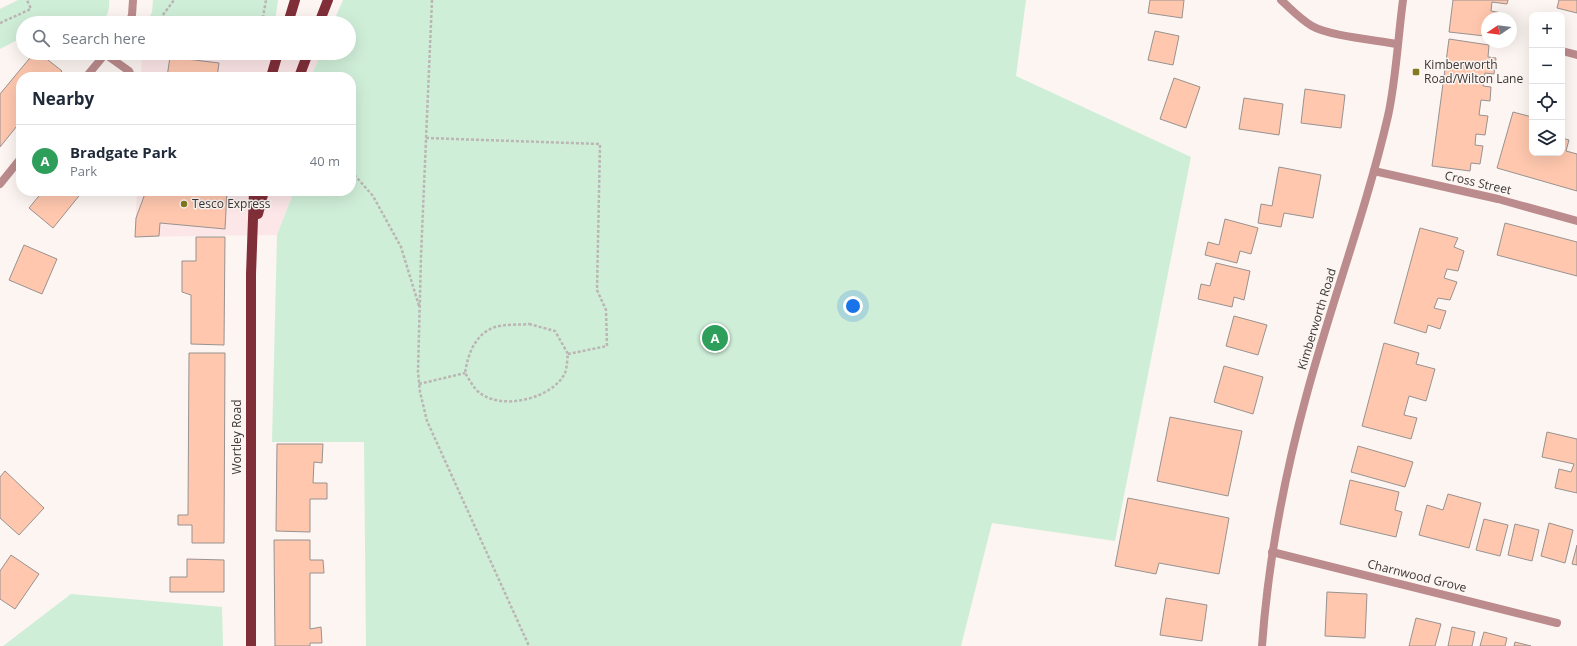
<!DOCTYPE html>
<meta charset="utf-8">
<style>
body{margin:0;font-family:"Open Sans",sans-serif;background:#f6f6f7;color:#1f2937}
.controls{position:absolute;right:12px;top:12px;display:grid;overflow:hidden;border-radius:8px;box-shadow:0 4px 16px #0002}
.controls button{width:36px;height:36px;display:grid;place-items:center;padding:0;border:0;border-bottom:1px solid #e0e1e3;background:#fff;color:#1f2937;font:20px sans-serif}
.compass{position:absolute;left:1481px;top:12px;width:36px;height:36px;border-radius:50%;background:#fff;box-shadow:0 4px 16px #0002;rotate:257deg}
.you{position:absolute;left:853px;top:306px;width:14px;height:14px;margin:-10px;border:3px solid #fff;border-radius:50%;background:#1a73e8;box-shadow:0 0 0 6px #1a73e833}
.badge{display:grid;place-items:center;width:26px;height:26px;border-radius:50%;background:#db2777;color:#fff;font-size:13px;font-weight:700}
.pin{position:absolute;translate:-50% -50%;border:2px solid #fff;box-shadow:0 1px 4px #0006}
.list{margin:0;padding:0;list-style:none}
h2{display:flex;justify-content:space-between;align-items:center;height:52px;margin:0;padding:0 16px;font-size:17px}
h2 small{font-size:13px;font-weight:400;color:#747a83}
.list li{display:grid;grid-template-columns:26px 1fr auto;gap:12px;align-items:center;box-sizing:border-box;height:72px;padding:0 16px;border-top:1px solid #e0e1e3}
.list b{display:block;font-size:15px;white-space:nowrap}
.list p{margin:0;font-size:13px;white-space:nowrap;color:#747a83}
.list em{font-size:13px;font-style:normal;color:#747a83}
.icon{flex:none;width:22px;height:22px;fill:none;stroke:currentColor;stroke-width:2;stroke-linecap:round;stroke-linejoin:round}
.map{position:relative;flex:none;width:1577px;height:646px;overflow:hidden}
.search{position:absolute;background:#fff;box-shadow:0 4px 16px #0002;left:16px;top:16px;width:340px;height:44px;display:flex;align-items:center;gap:10px;box-sizing:border-box;padding:0 14px;border-radius:22px;color:#747a83;font-size:15px}
.panel{position:absolute;background:#fff;box-shadow:0 4px 16px #0002;left:16px;top:72px;width:340px;height:124px;border-radius:16px}
.map>svg:first-child{display:block}
.commercial{fill:#fce6e7}
.green{fill:#cfeed8}
.building{fill:#fec7ae;stroke:#999290}
.lines{fill:none;stroke-linecap:round;stroke-linejoin:round}
.path{stroke:#bbb6b3;stroke-width:2.5;stroke-dasharray:3 2;stroke-linecap:butt}
.service{stroke:#bb8b8d;stroke-width:8}
.pedestrian{stroke:#bb8b8d;stroke-width:8}
.minor{stroke:#bb8b8d;stroke-width:8}
.tertiary{stroke:#bb8b8d;stroke-width:8}
.primary{stroke:#802f39;stroke-width:10}
.poi-dot{fill:#857a1f;stroke:#fcf5f1;stroke-width:1.5}
.labels{text-anchor:middle;stroke-width:3;stroke-linejoin:round;paint-order:stroke}
.poi-label{font-size:12px;fill:#3a3736;stroke:#fcf5f1;text-anchor:start}
.street-label{font-size:12px;fill:#3a3736;stroke:#fcf5f1}
</style>
<div class="map">
<svg width="1577" height="646" viewBox="0 0 1577 646">
<rect width="100%" height="100%" fill="#fcf5f1"/>
<g class="commercial">
<path d="M 179,18 L 333,23 L 174,23 Z"/>
<path d="M 142,53 L 321,53 L 311,77 L 141,77 Z"/>
<path d="M 137,191 L 294,191 L 277,235 L 135,237 Z"/>
</g>
<g class="green">
<path d="M 18,0 L 109,0 C 110,7 108,18 101,23 L 67,23 L 61,19 L 52,23 L 23,23 L 23,37 L 0,49 L 0,9 Z"/>
<path d="M 153,0 L 278,0 L 275,21 L 179,18 L 174,23 L 147,23 L 152,12 Z"/>
<path d="M 343,0 L 1026,0 L 1016,76 L 1191,157 L 1115,541 L 992,523 L 961,646 L 366,646 L 364,442 L 272,442 L 277,235 L 294,191 L 351,191 L 351,77 L 311,77 L 321,53 L 349,53 L 349,23 L 333,23 Z"/>
<path d="M 71,594 L 222,607 L 223,646 L 3,646 Z"/>
</g>
<g class="building">
<path d="M 1150,0 L 1184,0 L 1182,18 L 1148,13 Z"/>
<path d="M 1453,0 L 1508,0 L 1507,4 L 1492,2 L 1491,11 L 1502,13 L 1501,18 L 1487,18 L 1485,36 L 1449,32 Z"/>
<path d="M 1559,0 L 1577,0 L 1577,13 L 1557,8 Z"/>
<path d="M 1155,31 L 1179,36 L 1173,65 L 1148,60 Z"/>
<path d="M 1449,39 L 1489,45 L 1488,57 L 1496,58 L 1494,74 L 1485,73 L 1483,86 L 1491,87 L 1490,101 L 1481,100 L 1479,115 L 1488,116 L 1485,135 L 1476,134 L 1475,145 L 1483,146 L 1480,164 L 1471,163 L 1470,171 L 1432,166 Z"/>
<path d="M 34,53 L 39,53 L 62,71 L 57,77 L 21,77 L 21,121 L 0,147 L 0,94 Z"/>
<path d="M 170,57 L 219,63 L 217,77 L 167,77 Z"/>
<path d="M 1174,78 L 1200,87 L 1186,128 L 1160,119 Z"/>
<path d="M 1305,89 L 1345,95 L 1341,128 L 1301,123 Z"/>
<path d="M 1244,98 L 1283,104 L 1279,135 L 1239,129 Z"/>
<path d="M 1513,112 L 1532,117 L 1532,153 L 1562,153 L 1562,138 L 1569,140 L 1566,151 L 1577,154 L 1577,191 L 1497,168 Z"/>
<path d="M 1279,167 L 1321,175 L 1313,218 L 1284,213 L 1281,227 L 1258,223 L 1261,204 L 1272,206 Z"/>
<path d="M 43,191 L 83,191 L 53,228 L 29,208 Z"/>
<path d="M 146,191 L 227,191 L 225,229 L 160,223 L 159,236 L 135,237 L 136,218 Z"/>
<path d="M 1225,219 L 1258,228 L 1251,254 L 1240,251 L 1237,263 L 1205,255 L 1208,242 L 1219,245 Z"/>
<path d="M 1505,223 L 1577,242 L 1577,276 L 1497,255 Z"/>
<path d="M 1420,228 L 1458,238 L 1454,247 L 1464,251 L 1458,271 L 1447,269 L 1444,278 L 1457,282 L 1450,300 L 1438,298 L 1434,308 L 1446,311 L 1440,329 L 1428,325 L 1426,333 L 1394,323 Z"/>
<path d="M 196,237 L 225,237 L 224,345 L 191,344 L 191,295 L 182,292 L 182,261 L 196,261 Z"/>
<path d="M 24,245 L 57,259 L 42,294 L 9,280 Z"/>
<path d="M 1216,263 L 1250,271 L 1244,300 L 1234,297 L 1232,307 L 1198,299 L 1201,284 L 1210,286 Z"/>
<path d="M 1234,316 L 1267,325 L 1258,355 L 1226,346 Z"/>
<path d="M 1384,343 L 1419,353 L 1416,364 L 1435,369 L 1426,401 L 1409,396 L 1404,415 L 1417,418 L 1411,439 L 1362,426 Z"/>
<path d="M 189,353 L 225,353 L 224,543 L 192,543 L 192,525 L 178,525 L 178,515 L 188,515 Z"/>
<path d="M 1224,366 L 1263,377 L 1253,414 L 1214,402 Z"/>
<path d="M 1170,417 L 1242,431 L 1228,496 L 1157,481 Z"/>
<path d="M 1547,432 L 1577,439 L 1577,493 L 1555,488 L 1559,469 L 1571,472 L 1574,464 L 1542,457 Z"/>
<path d="M 277,444 L 323,444 L 322,463 L 314,462 L 313,483 L 327,483 L 327,499 L 310,499 L 310,532 L 276,531 Z"/>
<path d="M 1358,446 L 1413,462 L 1405,487 L 1351,472 Z"/>
<path d="M 5,471 L 44,508 L 19,535 L 0,518 L 0,477 Z"/>
<path d="M 1350,480 L 1399,492 L 1395,510 L 1402,512 L 1396,537 L 1340,524 Z"/>
<path d="M 1448,494 L 1481,503 L 1469,548 L 1419,535 L 1427,505 L 1443,510 Z"/>
<path d="M 1128,498 L 1229,518 L 1219,574 L 1159,563 L 1156,574 L 1115,566 Z"/>
<path d="M 1484,519 L 1508,525 L 1500,556 L 1476,550 Z"/>
<path d="M 1549,523 L 1573,530 L 1565,563 L 1541,556 Z"/>
<path d="M 1515,524 L 1539,530 L 1532,561 L 1508,555 Z"/>
<path d="M 274,540 L 310,540 L 310,560 L 323,560 L 324,573 L 310,573 L 310,629 L 321,627 L 322,643 L 310,643 L 310,646 L 275,646 Z"/>
<path d="M 1577,545 L 1577,565 L 1572,564 Z"/>
<path d="M 11,555 L 39,574 L 15,609 L 0,599 L 0,571 Z"/>
<path d="M 187,559 L 224,560 L 224,592 L 170,592 L 170,577 L 187,577 Z"/>
<path d="M 1327,592 L 1367,594 L 1365,638 L 1325,636 Z"/>
<path d="M 1166,598 L 1207,605 L 1202,641 L 1160,635 Z"/>
<path d="M 1416,618 L 1441,624 L 1435,646 L 1409,646 Z"/>
<path d="M 1452,627 L 1475,632 L 1472,646 L 1448,646 Z"/>
<path d="M 1484,632 L 1507,638 L 1505,646 L 1480,646 Z"/>
<path d="M 1515,642 L 1531,646 L 1514,646 Z"/>
</g>
<g class="lines">
<g class="path">
<path d="M 432,0 L 421,256 L 418,372 L 420,392 L 427,421 L 529,646"/>
<path d="M 0,23 L 31,9 L 27,0"/>
<path d="M 157,23 L 174,0"/>
<path d="M 262,23 L 266,0"/>
<path d="M 426,138 L 600,144 L 597,290 L 606,310 L 607,346 L 568,354"/>
<path d="M 351,171 L 373,196 L 401,247 L 419,306"/>
<path d="M 529,324 L 555,331 L 568,354 C 567,360 567,368 565,373 C 553,398 503,411 480,393 C 474,389 469,379 465,373 C 468,354 475,334 495,327 C 505,324 519,325 529,324 Z"/>
<path d="M 419,384 L 465,373"/>
</g>
<path class="service" d="M 105,54 L 129,71 L 132,77"/>
<path class="pedestrian" d="M 1498,199 L 1577,221"/>
<g class="minor">
<path d="M 1281,0 C 1291,9 1300,19 1312,26 C 1329,36 1376,40 1397,44"/>
<path d="M 129,23 L 132,15 L 133,0"/>
<path d="M 1566,52 L 1577,55"/>
<path d="M 86,77 L 106,53"/>
<path d="M 1374,171 L 1498,199"/>
<path d="M 0,184 L 21,158"/>
<path d="M 1272,552 L 1557,623"/>
</g>
<path class="tertiary" d="M 1262,646 C 1268,562 1284,478 1306,397 C 1331,303 1366,211 1388,116 C 1396,80 1398,37 1403,0"/>
<g class="primary">
<path d="M 288,23 L 295,0"/>
<path d="M 319,23 L 328,0"/>
<path d="M 271,77 L 278,53"/>
<path d="M 299,77 L 308,53"/>
<path d="M 258,214 L 264,191"/>
<path d="M 251,646 L 251,274 L 254,191"/>
</g>
</g>
<g class="poi-dot">
<rect x="1412" y="68" width="8" height="8" rx="2"/>
<circle cx="184" cy="204" r="4"/>
</g>
<g class="labels">
<g class="poi-label">
<text x="1424" y="69">Kimberworth<tspan x="1424" dy="14">Road/Wilton Lane</tspan></text>
<text x="192" y="208">Tesco Express</text>
</g>
<g class="street-label">
<text transform="translate(1478 183) rotate(13)" y="4">Cross Street</text>
<text transform="translate(1317 319) rotate(-73)" y="4">Kimberworth Road</text>
<text transform="translate(237 437) rotate(-90)" y="4">Wortley Road</text>
<text transform="translate(1417 576) rotate(14)" y="4">Charnwood Grove</text>
</g>
</g>
</svg>
<div class="controls">
<button>+</button>
<button>−</button>
<button><svg class="icon" aria-label="locate" viewBox="0 0 24 24"><circle cx="12" cy="12" r="6"/><path d="M12 2v4M12 18v4M2 12h4M18 12h4"/></svg></button>
<button><svg class="icon" aria-label="layers" viewBox="0 0 24 24"><path d="M12 4l9 5-9 5-9-5zM3 14l9 5 9-5"/></svg></button>
</div>
<svg class="compass" viewBox="-18 -18 36 36"><path d="M0-13l5 13h-10z" fill="#e53935"/><path d="M0 13l5-13h-10z" fill="#747a83"/></svg>
<div class="you"></div>
<div class="pin badge" style="left:715px;top:338px;background:#2e9e5b">A</div>
<div class="search"><svg class="icon" aria-label="search" viewBox="0 0 24 24"><circle cx="10" cy="10" r="6"/><path d="M15 15l6 6"/></svg>Search here</div>
<section class="panel">
<h2>Nearby<small></small></h2>
<ul class="list">
<li><span class="badge" style="background:#2e9e5b">A</span><div><b>Bradgate Park</b><p>Park</p></div><em>40 m</em></li>
</ul>
</section>
</div>
